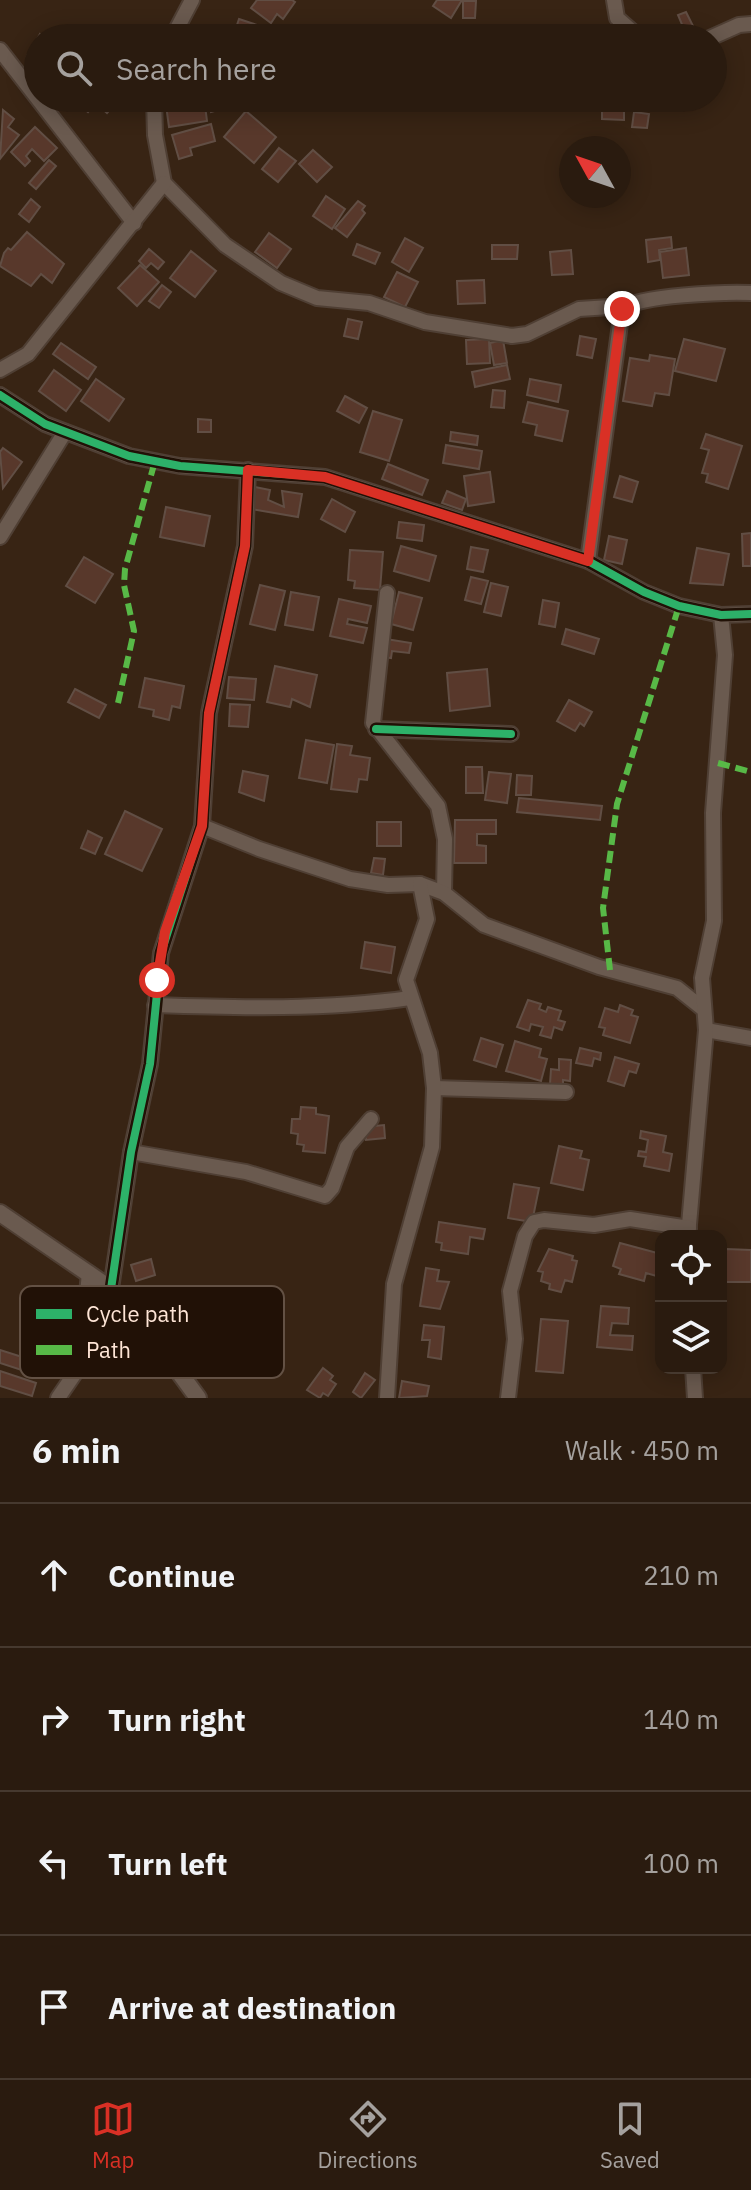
<!DOCTYPE html>
<meta charset="utf-8">
<style>
body{margin:0;font-family:"IBM Plex Sans",sans-serif;background:#322418;color:#f1f3f6}
.controls{position:absolute;right:24px;bottom:24px;display:grid;overflow:hidden;border-radius:16px;box-shadow:0 4px 20px #0003}
.controls button{width:72px;height:72px;display:grid;place-items:center;padding:0;border:0;border-bottom:2px solid #46392f;background:#2a1b0f;color:#f1f3f6;font:40px sans-serif}
.compass{position:absolute;left:559px;top:136px;width:72px;height:72px;border-radius:50%;background:#2a1b0f;box-shadow:0 4px 20px #0003;rotate:310deg}
.stop{position:absolute;width:24px;height:24px;margin:-18px;border:6px solid #d93025;border-radius:50%;background:#fff}
.stop.end{background:#d93025;border-color:#fff;box-shadow:0 2px 8px #0008}
.list{margin:0;padding:0;list-style:none}
h2{display:flex;justify-content:space-between;align-items:center;height:104px;margin:0;padding:0 32px;font-size:34px}
h2 small{font-size:26px;font-weight:400;color:#a5a19e}
.list li{display:grid;grid-template-columns:52px 1fr auto;gap:24px;align-items:center;box-sizing:border-box;height:144px;padding:0 32px;border-top:2px solid #46392f}
.list b{display:block;font-size:30px;white-space:nowrap}
.list em{font-size:26px;font-style:normal;color:#a5a19e}
.icon{flex:none;width:44px;height:44px;fill:none;stroke:currentColor;stroke-width:2;stroke-linecap:round;stroke-linejoin:round}
.map{position:relative;flex:none;width:751px;height:1398px;overflow:hidden}
.search{position:absolute;background:#2a1b0f;box-shadow:0 4px 20px #0003;left:24px;right:24px;top:24px;height:88px;display:flex;align-items:center;gap:20px;box-sizing:border-box;padding:0 28px;border-radius:44px;color:#a5a19e;font-size:30px}
.sheet{height:680px;background:#2a1b0f}
nav{display:flex;justify-content:space-around;align-items:center;box-sizing:border-box;height:112px;border-top:2px solid #46392f;background:#2a1b0f;font-size:22px;color:#a5a19e}
nav a{display:grid;justify-items:center;gap:4px}
nav .on{color:#d93025}
.map>svg:first-child{display:block}
.building{fill:#58382b;stroke:#614e44;stroke-width:2}
.lines{fill:none;stroke-linecap:round;stroke-linejoin:round}
.minor-casing{stroke:#4f3f34;stroke-width:18}
.tertiary-casing{stroke:#4f3f34;stroke-width:20}
.minor{stroke:#6a5a4f;stroke-width:14}
.tertiary{stroke:#6a5a4f;stroke-width:16}
.quiet{stroke:#58b947;stroke-width:6;stroke-dasharray:12 6;stroke-linecap:butt}
.cycleway-casing{stroke:#211106;stroke-width:13}
.cycleway{stroke:#2db169;stroke-width:8}
.route{stroke:#d93025;stroke-width:10}
.key{fill:#211106;stroke:#635144;stroke-width:2}
.key-label{font-size:22px;fill:#fee5d6}
</style>
<div class="map">
<svg width="751" height="1398" viewBox="0 0 751 1398">
<rect width="100%" height="100%" fill="#382414"/>
<g class="building">
<path d="M 257,0 L 292,0 L 295,2 L 283,19 L 277,14 L 271,23 L 251,8 Z"/>
<path d="M 437,0 L 462,0 L 451,18 L 433,6 Z"/>
<path d="M 463,1 L 476,1 L 475,18 L 463,18 Z"/>
<path d="M 686,12 L 695,30 L 686,34 L 678,15 Z"/>
<path d="M 239,19 L 260,26 L 256,38 L 233,37 Z"/>
<path d="M 40,34 L 45,38 L 38,38 L 35,77 L 27,70 L 34,61 L 27,56 Z"/>
<path d="M 82,98 L 120,98 L 107,113 L 96,103 L 88,112 L 77,103 Z"/>
<path d="M 165,98 L 204,98 L 207,121 L 169,127 Z"/>
<path d="M 207,98 L 222,98 L 225,108 L 211,112 Z"/>
<path d="M 602,106 L 624,107 L 624,120 L 602,119 Z"/>
<path d="M 3,110 L 14,119 L 8,127 L 19,135 L 0,159 Z"/>
<path d="M 246,111 L 276,137 L 254,163 L 224,137 Z"/>
<path d="M 634,112 L 649,114 L 647,128 L 632,127 Z"/>
<path d="M 211,124 L 215,141 L 190,148 L 192,155 L 179,159 L 172,135 Z"/>
<path d="M 35,127 L 57,148 L 44,161 L 32,149 L 26,156 L 30,161 L 25,166 L 11,152 Z"/>
<path d="M 279,148 L 296,161 L 278,182 L 262,169 Z"/>
<path d="M 313,150 L 332,167 L 317,182 L 299,164 Z"/>
<path d="M 49,160 L 56,166 L 36,189 L 29,183 Z"/>
<path d="M 326,196 L 345,209 L 332,229 L 313,216 Z"/>
<path d="M 31,199 L 40,207 L 29,222 L 19,214 Z"/>
<path d="M 358,201 L 365,206 L 362,210 L 365,213 L 347,237 L 335,228 Z"/>
<path d="M 27,232 L 64,264 L 52,283 L 41,274 L 31,286 L 0,266 L 4,253 L 8,248 L 11,250 Z"/>
<path d="M 269,233 L 291,249 L 277,268 L 255,252 Z"/>
<path d="M 671,237 L 672,248 L 659,250 L 660,260 L 648,262 L 646,240 Z"/>
<path d="M 405,238 L 423,248 L 409,272 L 392,262 Z"/>
<path d="M 357,244 L 380,253 L 375,264 L 353,255 Z"/>
<path d="M 492,245 L 518,245 L 517,259 L 492,259 Z"/>
<path d="M 686,248 L 689,275 L 663,278 L 660,252 Z"/>
<path d="M 149,249 L 164,262 L 158,269 L 151,263 L 146,268 L 139,261 Z"/>
<path d="M 571,250 L 573,274 L 552,275 L 550,252 Z"/>
<path d="M 191,251 L 216,271 L 195,297 L 170,278 Z"/>
<path d="M 140,265 L 159,282 L 137,306 L 118,288 Z"/>
<path d="M 397,272 L 418,282 L 405,307 L 384,297 Z"/>
<path d="M 484,280 L 485,303 L 458,304 L 457,281 Z"/>
<path d="M 162,285 L 171,292 L 159,308 L 149,301 Z"/>
<path d="M 348,319 L 362,322 L 358,339 L 344,336 Z"/>
<path d="M 580,336 L 596,339 L 592,358 L 577,355 Z"/>
<path d="M 489,339 L 490,363 L 467,364 L 466,340 Z"/>
<path d="M 684,339 L 725,349 L 716,381 L 675,371 Z"/>
<path d="M 503,340 L 507,363 L 494,365 L 490,343 Z"/>
<path d="M 61,343 L 96,367 L 88,379 L 53,354 Z"/>
<path d="M 650,355 L 675,359 L 669,395 L 655,393 L 652,406 L 623,401 L 630,358 L 649,361 Z"/>
<path d="M 507,365 L 510,379 L 475,387 L 472,372 Z"/>
<path d="M 54,370 L 81,390 L 66,411 L 39,391 Z"/>
<path d="M 96,379 L 124,399 L 109,421 L 81,401 Z"/>
<path d="M 530,379 L 561,385 L 558,402 L 527,395 Z"/>
<path d="M 493,390 L 505,391 L 504,408 L 491,407 Z"/>
<path d="M 345,396 L 367,408 L 359,423 L 337,411 Z"/>
<path d="M 528,402 L 568,411 L 562,441 L 535,435 L 537,425 L 523,422 Z"/>
<path d="M 373,411 L 402,420 L 389,461 L 360,452 Z"/>
<path d="M 198,419 L 211,420 L 211,432 L 198,432 Z"/>
<path d="M 451,432 L 478,436 L 477,445 L 450,441 Z"/>
<path d="M 706,434 L 742,446 L 728,489 L 706,482 L 708,474 L 702,473 L 709,450 L 701,448 Z"/>
<path d="M 446,445 L 482,451 L 479,469 L 443,463 Z"/>
<path d="M 3,448 L 22,462 L 3,488 L 0,452 Z"/>
<path d="M 388,464 L 428,480 L 422,495 L 382,479 Z"/>
<path d="M 490,472 L 494,502 L 468,506 L 464,476 Z"/>
<path d="M 620,476 L 638,482 L 632,502 L 614,497 Z"/>
<path d="M 255,487 L 270,490 L 268,500 L 284,507 L 282,491 L 302,494 L 298,517 L 251,509 Z"/>
<path d="M 447,491 L 466,499 L 462,510 L 442,503 Z"/>
<path d="M 332,499 L 355,512 L 345,532 L 321,519 Z"/>
<path d="M 166,507 L 210,516 L 204,546 L 160,537 Z"/>
<path d="M 399,522 L 424,525 L 422,541 L 397,538 Z"/>
<path d="M 751,533 L 751,566 L 743,566 L 742,534 Z"/>
<path d="M 609,536 L 627,540 L 622,564 L 604,560 Z"/>
<path d="M 401,546 L 436,556 L 429,581 L 394,571 Z"/>
<path d="M 471,547 L 488,550 L 483,572 L 467,569 Z"/>
<path d="M 697,548 L 729,554 L 723,585 L 690,583 Z"/>
<path d="M 350,550 L 383,552 L 380,590 L 354,588 L 355,581 L 348,580 Z"/>
<path d="M 84,557 L 113,574 L 95,603 L 66,586 Z"/>
<path d="M 471,577 L 488,581 L 481,604 L 465,600 Z"/>
<path d="M 491,583 L 508,587 L 501,616 L 484,612 Z"/>
<path d="M 260,585 L 285,591 L 275,630 L 250,624 Z"/>
<path d="M 291,592 L 319,597 L 313,630 L 285,625 Z"/>
<path d="M 399,592 L 422,598 L 413,630 L 391,624 Z"/>
<path d="M 339,599 L 371,606 L 367,623 L 348,619 L 347,624 L 367,628 L 363,643 L 330,636 Z"/>
<path d="M 543,600 L 559,603 L 555,627 L 539,624 Z"/>
<path d="M 566,629 L 599,639 L 594,654 L 562,644 Z"/>
<path d="M 386,639 L 411,643 L 409,653 L 392,651 L 391,658 L 384,657 Z"/>
<path d="M 275,666 L 317,675 L 310,707 L 292,699 L 290,707 L 267,702 Z"/>
<path d="M 487,669 L 490,706 L 450,711 L 447,673 Z"/>
<path d="M 229,677 L 256,679 L 254,700 L 227,698 Z"/>
<path d="M 145,678 L 184,686 L 180,708 L 172,706 L 169,720 L 153,716 L 154,710 L 139,707 Z"/>
<path d="M 75,689 L 106,705 L 99,718 L 68,702 Z"/>
<path d="M 569,700 L 592,712 L 584,726 L 580,723 L 575,731 L 557,721 Z"/>
<path d="M 230,704 L 250,705 L 248,727 L 229,726 Z"/>
<path d="M 306,740 L 334,745 L 327,783 L 299,778 Z"/>
<path d="M 337,744 L 352,746 L 350,755 L 370,758 L 367,780 L 359,779 L 357,792 L 331,789 Z"/>
<path d="M 466,767 L 482,767 L 483,793 L 466,793 Z"/>
<path d="M 243,771 L 268,776 L 264,801 L 239,792 Z"/>
<path d="M 489,772 L 511,774 L 507,803 L 485,800 Z"/>
<path d="M 517,775 L 532,776 L 531,795 L 516,795 Z"/>
<path d="M 519,798 L 602,806 L 600,820 L 517,812 Z"/>
<path d="M 125,811 L 162,829 L 142,871 L 105,854 Z"/>
<path d="M 455,820 L 496,820 L 496,834 L 477,834 L 477,845 L 486,846 L 486,863 L 454,863 Z"/>
<rect x="377" y="822" width="24" height="24"/>
<path d="M 88,831 L 102,838 L 95,854 L 81,848 Z"/>
<path d="M 374,858 L 385,859 L 383,875 L 371,873 Z"/>
<path d="M 365,942 L 395,947 L 391,973 L 361,968 Z"/>
<path d="M 528,1000 L 541,1004 L 539,1009 L 546,1012 L 548,1007 L 561,1011 L 558,1020 L 565,1022 L 562,1030 L 554,1027 L 551,1038 L 540,1035 L 543,1027 L 531,1024 L 529,1031 L 517,1027 Z"/>
<path d="M 620,1005 L 633,1010 L 631,1015 L 638,1017 L 630,1043 L 603,1035 L 605,1028 L 599,1027 L 605,1008 L 618,1012 Z"/>
<path d="M 481,1038 L 503,1045 L 496,1067 L 474,1060 Z"/>
<path d="M 515,1041 L 541,1049 L 539,1057 L 547,1059 L 541,1081 L 506,1071 Z"/>
<path d="M 580,1048 L 601,1053 L 600,1060 L 594,1058 L 592,1066 L 576,1063 Z"/>
<path d="M 615,1057 L 639,1064 L 636,1073 L 629,1071 L 624,1086 L 608,1081 Z"/>
<path d="M 559,1059 L 571,1060 L 570,1081 L 563,1080 L 563,1088 L 550,1084 L 551,1069 L 559,1070 Z"/>
<path d="M 301,1107 L 316,1108 L 316,1114 L 329,1116 L 325,1153 L 303,1151 L 304,1145 L 297,1144 L 298,1134 L 291,1133 L 292,1119 L 300,1119 Z"/>
<path d="M 384,1125 L 385,1138 L 366,1140 L 365,1127 Z"/>
<path d="M 641,1131 L 666,1136 L 663,1152 L 672,1154 L 669,1171 L 644,1166 L 646,1157 L 638,1156 L 639,1151 L 646,1152 L 648,1140 L 640,1138 Z"/>
<path d="M 559,1146 L 582,1151 L 580,1158 L 589,1160 L 583,1190 L 551,1183 Z"/>
<path d="M 514,1184 L 539,1188 L 532,1222 L 508,1218 Z"/>
<path d="M 439,1222 L 485,1229 L 483,1239 L 470,1237 L 468,1254 L 441,1250 L 442,1243 L 436,1242 Z"/>
<path d="M 620,1243 L 661,1254 L 660,1277 L 646,1273 L 644,1281 L 619,1274 L 621,1269 L 613,1266 Z"/>
<path d="M 549,1249 L 573,1256 L 572,1260 L 577,1261 L 572,1282 L 565,1280 L 561,1292 L 549,1289 L 550,1284 L 541,1281 L 543,1272 L 538,1271 Z"/>
<path d="M 726,1249 L 751,1250 L 751,1282 L 725,1282 Z"/>
<path d="M 151,1259 L 155,1275 L 136,1281 L 131,1265 Z"/>
<path d="M 426,1268 L 439,1270 L 437,1281 L 449,1282 L 440,1309 L 420,1306 Z"/>
<path d="M 601,1306 L 629,1308 L 628,1324 L 612,1323 L 610,1335 L 633,1336 L 632,1350 L 597,1347 Z"/>
<path d="M 541,1319 L 568,1321 L 563,1373 L 536,1371 Z"/>
<path d="M 424,1325 L 444,1327 L 441,1359 L 428,1357 L 430,1340 L 422,1340 Z"/>
<path d="M 0,1350 L 44,1364 L 40,1376 L 0,1363 Z"/>
<path d="M 323,1368 L 333,1376 L 330,1380 L 336,1384 L 328,1396 L 323,1393 L 320,1398 L 307,1390 Z"/>
<path d="M 0,1371 L 36,1383 L 32,1396 L 0,1386 Z"/>
<path d="M 365,1373 L 375,1380 L 361,1398 L 353,1392 Z"/>
<path d="M 402,1381 L 429,1386 L 427,1396 L 399,1398 Z"/>
</g>
<g class="lines">
<g class="minor-casing">
<g id="minor">
<path d="M 614,0 L 617,18 L 640,38"/>
<path d="M 172,38 L 192,0"/>
<path d="M 710,38 L 739,25 L 751,24"/>
<path d="M 0,50 L 134,223"/>
<path d="M 154,98 L 155,135 L 164,183 L 225,245 L 281,283 L 317,298 L 369,303 L 425,322 L 512,336 L 527,334 L 579,309 L 625,306"/>
<path d="M 0,370 L 28,354 L 164,183"/>
<path d="M 0,395 L 45,424 L 129,456 L 180,466 L 325,477 L 588,561 L 644,592 L 679,606 L 721,615 L 751,614"/>
<path d="M 0,537 L 65,432"/>
<path d="M 588,561 L 622,309 C 639,295 726,292 751,293"/>
<path d="M 387,593 L 373,723 L 438,806 L 445,839 L 444,893"/>
<path d="M 376,729 L 511,734"/>
<path d="M 202,826 L 259,849 L 350,879 L 388,885 L 420,884 L 444,893 L 484,925 L 599,967 L 677,988 L 702,1008"/>
<path d="M 155,1005 C 241,1008 325,1010 410,998"/>
<path d="M 706,1030 L 751,1038"/>
<path d="M 434,1088 L 566,1092"/>
<path d="M 131,1152 L 246,1172 L 325,1196 L 332,1188 L 347,1147 L 371,1119"/>
<path d="M 688,1236 L 706,1030 L 702,978 L 714,921 L 713,813 L 725,655 L 721,615"/>
<path d="M 111,1289 L 131,1152 L 150,1064 L 161,953 L 202,826 L 209,713 L 245,546 L 248,470"/>
<path d="M 693,1368 L 695,1398"/>
<path d="M 58,1398 L 80,1366 L 89,1273"/>
<path d="M 387,1398 L 394,1284 L 432,1147 L 434,1088 L 430,1053 L 406,980 L 427,919 L 420,884"/>
<path d="M 508,1398 L 515,1339 L 510,1291 L 525,1236 L 534,1222 L 544,1220 L 594,1225 L 630,1219 L 689,1228"/>
</g>
</g>
<g class="tertiary-casing">
<path id="tertiary" d="M 0,1213 L 111,1289 L 154,1338 L 198,1398"/>
</g>
<use href="#minor" class="minor"/>
<use href="#tertiary" class="tertiary"/>
<g class="quiet">
<path d="M 118,703 L 134,631 L 124,585 L 125,569 L 155,461"/>
<path d="M 718,763 L 751,772"/>
<path d="M 610,970 L 603,908 L 617,804 L 679,606"/>
</g>
<g class="cycleway-casing">
<g id="cycleway">
<path d="M 0,395 L 45,424 L 129,456 L 180,466 L 325,477 L 588,561 L 644,592 L 679,606 L 721,615 L 751,614"/>
<path d="M 376,729 L 511,734"/>
<path d="M 111,1289 L 131,1152 L 150,1064 L 161,953 L 202,826 L 209,713 L 245,546 L 248,470"/>
</g>
</g>
<use href="#cycleway" class="cycleway"/>
</g>
<g class="lines">
<path class="route" d="M 157,980 L 165,932 L 202,826 L 209,713 L 245,546 L 248,470 L 325,477 L 588,561 L 622,309"/>
</g>
<rect x="20" y="1286" width="264" height="92" rx="12" class="key"/>
<rect x="36" y="1309" width="36" height="10" fill="#2db169"/>
<rect x="36" y="1345" width="36" height="10" fill="#58b947"/>
<g class="key-label">
<text x="86" y="1322">Cycle path</text>
<text x="86" y="1358">Path</text>
</g>
</svg>
<div class="controls">
<button><svg class="icon" aria-label="locate" viewBox="0 0 24 24"><circle cx="12" cy="12" r="6"/><path d="M12 2v4M12 18v4M2 12h4M18 12h4"/></svg></button>
<button><svg class="icon" aria-label="layers" viewBox="0 0 24 24"><path d="M12 4l9 5-9 5-9-5zM3 14l9 5 9-5"/></svg></button>
</div>
<svg class="compass" viewBox="-18 -18 36 36"><path d="M0-13l5 13h-10z" fill="#e53935"/><path d="M0 13l5-13h-10z" fill="#a5a19e"/></svg>
<div class="stop" style="left:157px;top:980px"></div>
<div class="stop end" style="left:622px;top:309px"></div>
<div class="search"><svg class="icon" aria-label="search" viewBox="0 0 24 24"><circle cx="10" cy="10" r="6"/><path d="M15 15l6 6"/></svg>Search here</div>
</div>
<section class="sheet">
<h2>6 min<small>Walk · 450 m</small></h2>
<ul class="list">
<li><svg class="icon" aria-label="ahead" viewBox="0 0 24 24"><path d="M12 20V5M6 11l6-6 6 6"/></svg><div><b>Continue</b></div><em>210 m</em></li>
<li><svg class="icon" aria-label="right" viewBox="0 0 24 24"><path d="M7 20v-9h11M14 6l5 5-5 5"/></svg><div><b>Turn right</b></div><em>140 m</em></li>
<li><svg class="icon" aria-label="left" viewBox="0 0 24 24"><path d="M17 20v-9H6M10 6l-5 5 5 5"/></svg><div><b>Turn left</b></div><em>100 m</em></li>
<li><svg class="icon" aria-label="arrive" viewBox="0 0 24 24"><path d="M6 21V4h12l-3 4 3 4H6"/></svg><div><b>Arrive at destination</b></div></li>
</ul>
</section>
<nav>
<a class="on"><svg class="icon" aria-label="map" viewBox="0 0 24 24"><path d="M3 6l6-2 6 2 6-2v14l-6 2-6-2-6 2zM9 4v14M15 6v14"/></svg>Map</a>
<a><svg class="icon" aria-label="directions" viewBox="0 0 24 24"><path d="M12 3l9 9-9 9-9-9zM9 14v-3h6M13 9l2 2-2 2"/></svg>Directions</a>
<a><svg class="icon" aria-label="saved" viewBox="0 0 24 24"><path d="M7 4h10v16l-5-4-5 4z"/></svg>Saved</a>
</nav>
